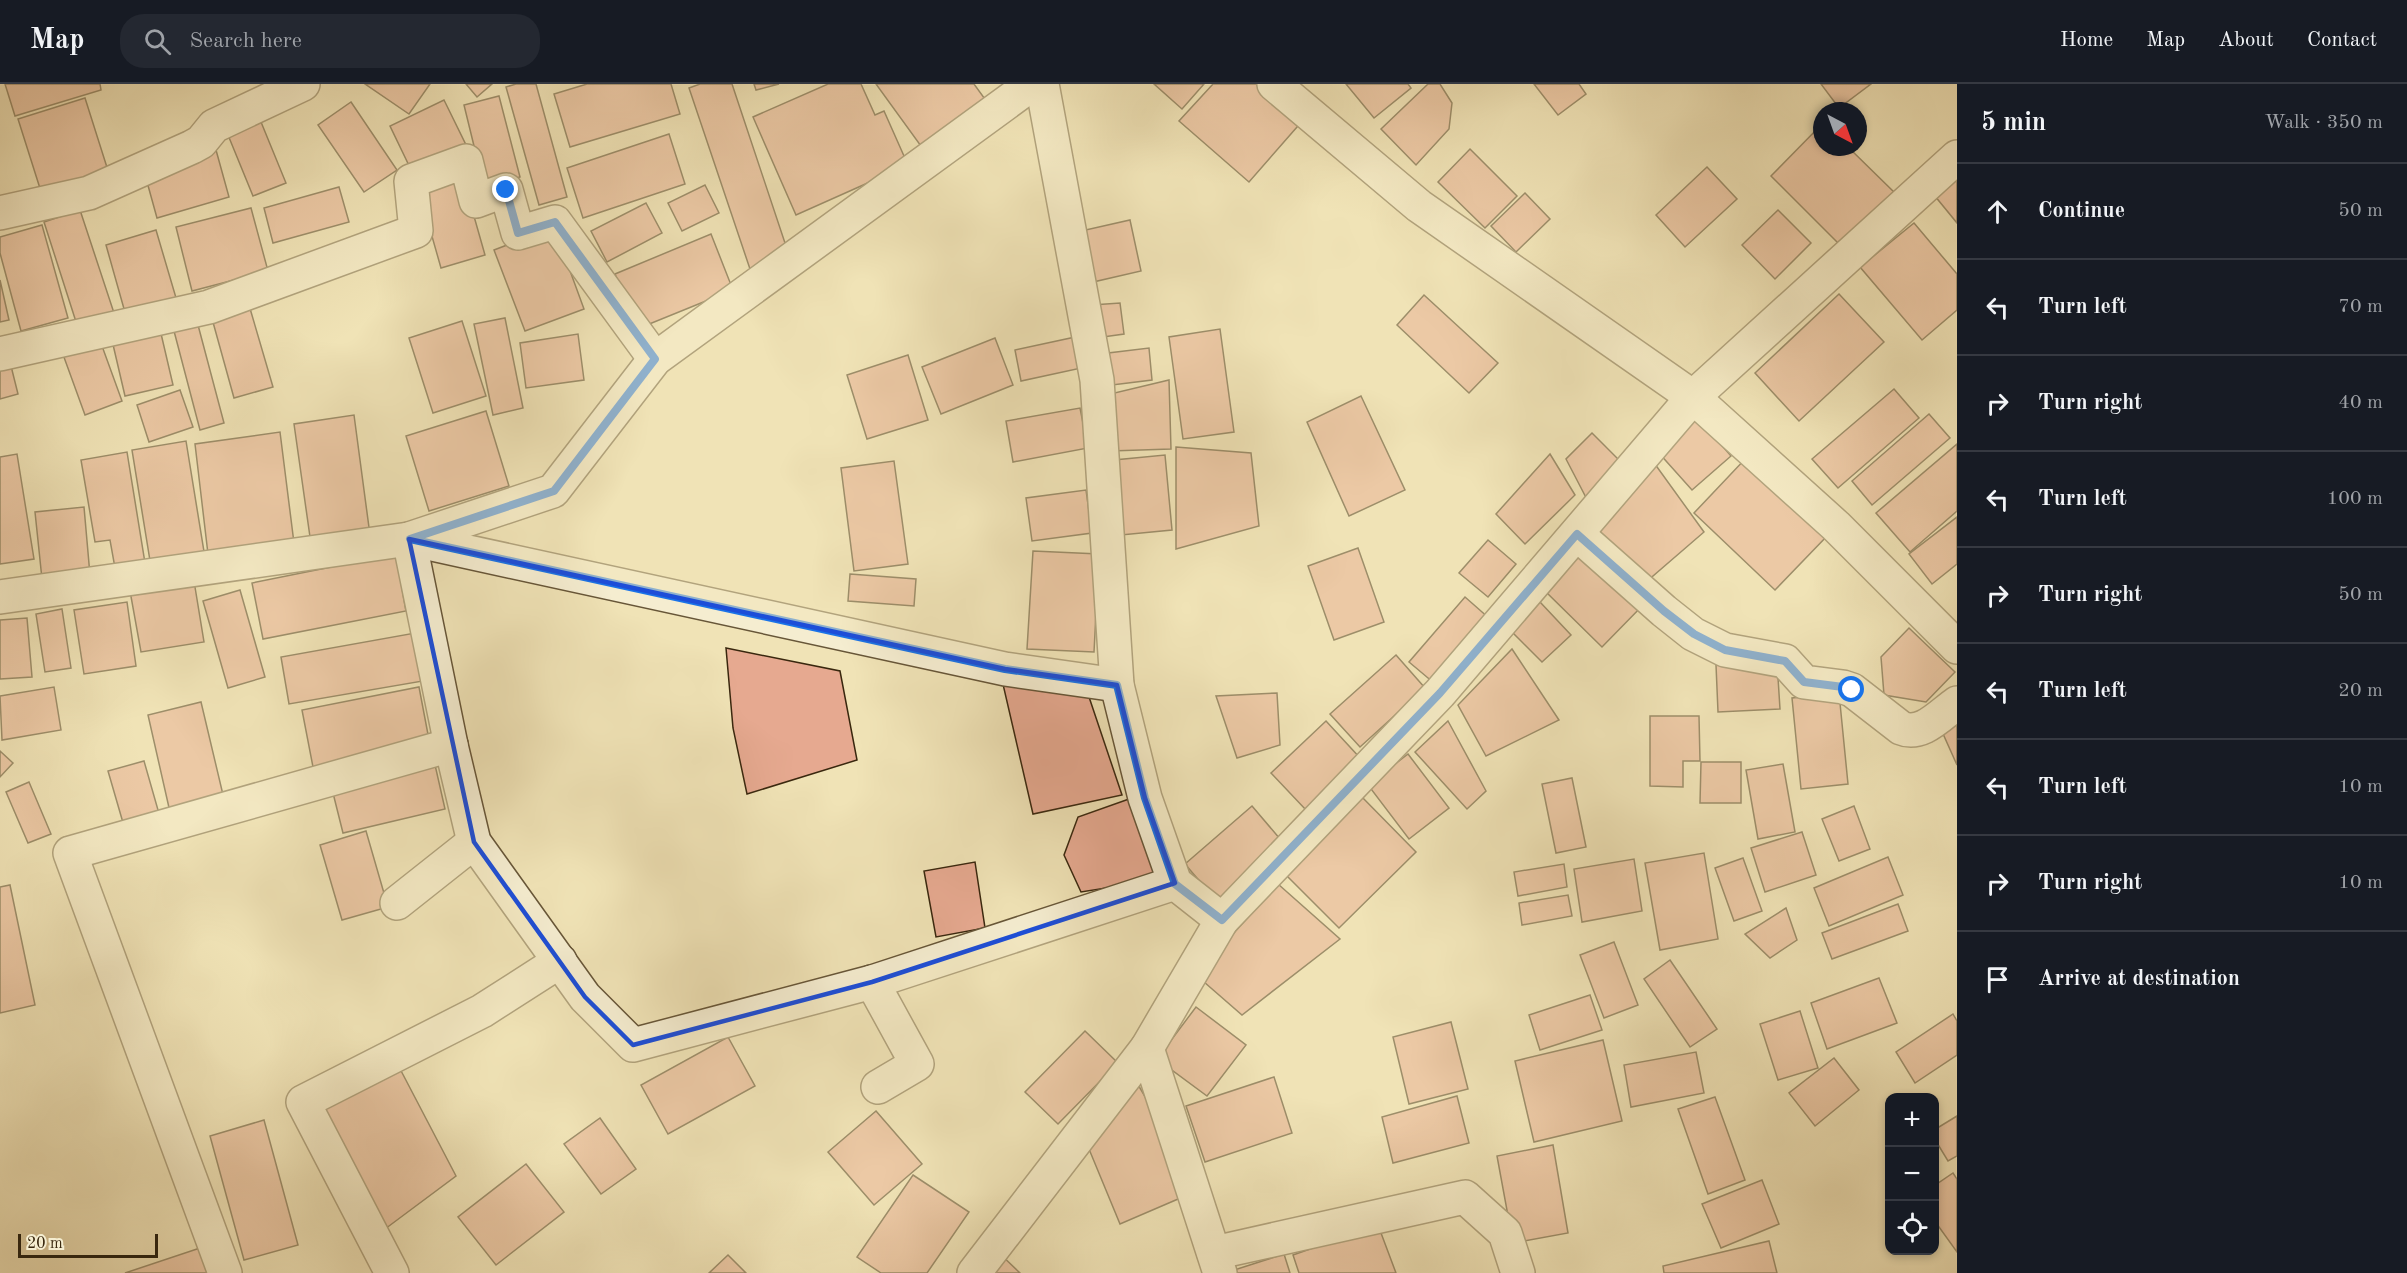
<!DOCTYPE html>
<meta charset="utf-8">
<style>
body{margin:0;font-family:"Old Standard TT",serif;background:#242831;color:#f1f3f6}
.controls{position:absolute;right:18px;bottom:18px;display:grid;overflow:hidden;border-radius:12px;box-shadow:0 3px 9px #0003}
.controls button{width:54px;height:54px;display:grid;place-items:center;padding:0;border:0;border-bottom:2px solid #363941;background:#171b24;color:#f1f3f6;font:30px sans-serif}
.compass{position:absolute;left:1813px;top:18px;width:54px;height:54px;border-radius:50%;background:#171b24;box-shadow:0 3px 9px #0003;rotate:139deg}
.scale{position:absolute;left:18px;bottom:15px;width:140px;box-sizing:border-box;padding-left:6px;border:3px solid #39270e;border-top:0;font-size:16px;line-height:21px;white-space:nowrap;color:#39270e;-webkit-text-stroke:4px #f5edd0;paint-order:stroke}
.stop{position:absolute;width:18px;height:18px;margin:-14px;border:4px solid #1a73e8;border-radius:50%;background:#fff}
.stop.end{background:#1a73e8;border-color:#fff;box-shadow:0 2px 6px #0008}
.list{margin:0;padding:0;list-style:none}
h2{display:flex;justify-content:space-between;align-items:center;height:78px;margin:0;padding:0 24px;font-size:26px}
h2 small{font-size:20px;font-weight:400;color:#9ea1a6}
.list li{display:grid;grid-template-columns:39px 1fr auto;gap:18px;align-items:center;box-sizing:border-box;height:96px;padding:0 24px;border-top:2px solid #363941}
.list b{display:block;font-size:22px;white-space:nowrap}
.list em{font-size:20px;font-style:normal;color:#9ea1a6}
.icon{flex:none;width:33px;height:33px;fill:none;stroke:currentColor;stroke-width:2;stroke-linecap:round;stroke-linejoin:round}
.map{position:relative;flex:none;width:1957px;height:1189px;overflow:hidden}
header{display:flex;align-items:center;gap:36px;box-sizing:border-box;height:84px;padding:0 30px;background:#171b24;border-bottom:2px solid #363941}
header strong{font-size:28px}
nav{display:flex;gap:33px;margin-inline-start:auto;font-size:21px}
.search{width:420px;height:54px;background:#242831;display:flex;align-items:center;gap:15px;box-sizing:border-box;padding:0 21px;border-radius:24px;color:#9ea1a6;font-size:22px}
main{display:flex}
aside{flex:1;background:#171b24}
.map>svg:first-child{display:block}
.building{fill:#e6a990;stroke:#39270e;stroke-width:1.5}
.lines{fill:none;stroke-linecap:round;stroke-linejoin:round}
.minor-casing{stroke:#675638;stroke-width:36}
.minor{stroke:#f5edd0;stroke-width:33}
.route{stroke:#1a73e8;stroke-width:8}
.marked{fill:none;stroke:#1d4ed8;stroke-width:4.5;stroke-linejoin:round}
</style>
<header>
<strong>Map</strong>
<div class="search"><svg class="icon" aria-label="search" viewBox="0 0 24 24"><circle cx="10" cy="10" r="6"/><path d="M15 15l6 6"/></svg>Search here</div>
<nav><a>Home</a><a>Map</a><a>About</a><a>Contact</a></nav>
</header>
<main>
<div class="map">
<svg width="1957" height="1189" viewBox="0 0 1957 1189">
<rect width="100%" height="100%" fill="#f0e3b6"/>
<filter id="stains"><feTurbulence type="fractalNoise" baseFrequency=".00333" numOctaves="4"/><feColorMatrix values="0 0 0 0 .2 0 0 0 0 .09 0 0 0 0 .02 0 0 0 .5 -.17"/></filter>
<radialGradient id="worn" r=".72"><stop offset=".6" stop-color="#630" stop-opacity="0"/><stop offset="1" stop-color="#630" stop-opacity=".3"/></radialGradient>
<g class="building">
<path d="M 5,0 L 100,0 L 101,6 L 15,32 Z"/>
<path d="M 365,0 L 430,0 L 409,30 Z"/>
<path d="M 466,0 L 492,0 L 477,13 Z"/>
<path d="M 516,0 L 536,0 L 567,113 L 539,121 L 506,3 Z"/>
<path d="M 587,0 L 671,0 L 680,30 L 570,63 L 554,10 Z"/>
<path d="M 700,0 L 732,0 L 789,171 L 750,185 L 689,4 Z"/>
<path d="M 754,0 L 779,0 L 756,6 Z"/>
<path d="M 828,0 L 861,0 L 875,31 L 884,27 L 908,81 L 796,131 L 753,33 Z"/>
<path d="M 876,0 L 974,0 L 990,22 L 926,69 Z"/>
<path d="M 1154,0 L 1204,0 L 1182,25 Z"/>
<path d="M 1213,0 L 1265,0 L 1304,35 L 1249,98 L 1179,37 Z"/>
<path d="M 1346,0 L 1408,0 L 1411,4 L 1374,34 Z"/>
<path d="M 1428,0 L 1440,0 L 1452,19 L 1449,45 L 1416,81 L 1381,45 Z"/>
<path d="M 1534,0 L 1579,0 L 1586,10 L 1558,31 Z"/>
<path d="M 1821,0 L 1871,0 L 1839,24 Z"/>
<path d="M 499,12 L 520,93 L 484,103 L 464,21 Z"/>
<path d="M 85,14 L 111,96 L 44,117 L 18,35 Z"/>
<path d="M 444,16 L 469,67 L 415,94 L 390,42 Z"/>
<path d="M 351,18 L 397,86 L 364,108 L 318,41 Z"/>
<path d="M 261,38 L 286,99 L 253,112 L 228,51 Z"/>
<path d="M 1822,40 L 1822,63 L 1848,63 L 1897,111 L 1843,164 L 1771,92 Z"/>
<path d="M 669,50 L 685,100 L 583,134 L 567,84 Z"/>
<path d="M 1470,65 L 1517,112 L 1485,144 L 1438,98 Z"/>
<path d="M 216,66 L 229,113 L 157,134 L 144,87 Z"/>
<path d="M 1707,83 L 1737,115 L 1685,163 L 1656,131 Z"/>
<path d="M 1957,84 L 1957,139 L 1930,106 Z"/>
<path d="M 462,90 L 485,171 L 441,184 L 418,103 Z"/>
<path d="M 705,101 L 719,129 L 682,147 L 668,119 Z"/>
<path d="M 339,103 L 349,138 L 273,159 L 264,124 Z"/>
<path d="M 1525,109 L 1550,135 L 1516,168 L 1491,142 Z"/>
<path d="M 646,119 L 662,149 L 607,178 L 591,147 Z"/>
<path d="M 251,124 L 268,187 L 192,207 L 176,143 Z"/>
<path d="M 80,126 L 115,232 L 78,244 L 44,138 Z"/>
<path d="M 1778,126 L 1811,159 L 1775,195 L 1742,161 Z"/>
<path d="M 1130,136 L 1141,187 L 1093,198 L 1081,147 Z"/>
<path d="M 1914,139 L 1957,190 L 1957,226 L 1922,256 L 1860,183 Z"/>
<path d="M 42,141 L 68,234 L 21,247 L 0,169 L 0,153 Z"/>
<path d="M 554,143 L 584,225 L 525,247 L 494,166 Z"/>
<path d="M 156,146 L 179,224 L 128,239 L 106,161 Z"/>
<path d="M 711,150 L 733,206 L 637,245 L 615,190 Z"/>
<path d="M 0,196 L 9,236 L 0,238 Z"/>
<path d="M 1839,210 L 1884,258 L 1799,337 L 1755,289 Z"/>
<path d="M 1424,211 L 1498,279 L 1469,309 L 1397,241 Z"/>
<path d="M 1120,219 L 1124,250 L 1096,254 L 1092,221 Z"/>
<path d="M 249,221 L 273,303 L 234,314 L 211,231 Z"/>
<path d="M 505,234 L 523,324 L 493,331 L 474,240 Z"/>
<path d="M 462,237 L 486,312 L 433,329 L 409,254 Z"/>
<path d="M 159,241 L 173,301 L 125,312 L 111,252 Z"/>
<path d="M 198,241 L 224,339 L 200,346 L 174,247 Z"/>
<path d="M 1220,245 L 1234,348 L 1183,355 L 1169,253 Z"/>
<path d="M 578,250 L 584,296 L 526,304 L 520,259 Z"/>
<path d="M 98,251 L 122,317 L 85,331 L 61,265 Z"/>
<path d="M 1080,252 L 1086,283 L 1021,297 L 1015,266 Z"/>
<path d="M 995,254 L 1013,301 L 941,330 L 922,283 Z"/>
<path d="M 1149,264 L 1152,296 L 1104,302 L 1100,270 Z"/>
<path d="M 908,271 L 928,336 L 867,355 L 847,291 Z"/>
<path d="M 9,274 L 18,310 L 0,315 L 0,276 Z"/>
<path d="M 1169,296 L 1171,365 L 1110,367 L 1106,311 Z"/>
<path d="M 1894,305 L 1919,334 L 1838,404 L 1812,375 Z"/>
<path d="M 180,306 L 193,343 L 149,358 L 137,321 Z"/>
<path d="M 1361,312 L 1405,406 L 1349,432 L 1307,338 Z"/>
<path d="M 1080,324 L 1088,364 L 1013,378 L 1006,337 Z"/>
<path d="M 486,327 L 509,402 L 429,427 L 406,352 Z"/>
<path d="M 1929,330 L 1950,354 L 1872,421 L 1852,397 Z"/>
<path d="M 354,331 L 370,451 L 311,460 L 294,340 Z"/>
<path d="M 1697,333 L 1731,372 L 1692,406 L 1658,368 Z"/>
<path d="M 280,348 L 294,459 L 208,470 L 195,360 Z"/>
<path d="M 1592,349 L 1623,380 L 1592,425 L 1566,375 Z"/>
<path d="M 186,357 L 206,480 L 152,489 L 132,366 Z"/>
<path d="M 1957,360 L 1957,427 L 1910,468 L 1876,429 Z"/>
<path d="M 1176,363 L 1251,369 L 1259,442 L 1176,465 Z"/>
<path d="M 127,368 L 145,479 L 115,484 L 110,456 L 95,458 L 81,376 Z"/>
<path d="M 17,370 L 34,475 L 0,480 L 0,373 Z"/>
<path d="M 1550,370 L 1575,411 L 1525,460 L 1496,430 Z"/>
<path d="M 1165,371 L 1172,446 L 1121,451 L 1114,376 Z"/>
<path d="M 1747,373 L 1828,451 L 1775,506 L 1694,429 Z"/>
<path d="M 1652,376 L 1704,448 L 1646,498 L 1581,450 Z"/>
<path d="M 894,377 L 908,480 L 854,487 L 841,384 Z"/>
<path d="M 1086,406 L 1092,449 L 1032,457 L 1026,414 Z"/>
<path d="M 84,423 L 90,491 L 42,495 L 35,428 Z"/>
<path d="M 1957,433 L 1957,480 L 1932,500 L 1909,470 Z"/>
<path d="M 1488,456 L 1516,480 L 1488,513 L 1459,489 Z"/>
<path d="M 1358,464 L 1384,538 L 1334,556 L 1308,482 Z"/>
<path d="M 1587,464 L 1644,520 L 1602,563 L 1545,507 Z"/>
<path d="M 1033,467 L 1099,470 L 1094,568 L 1027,565 Z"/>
<path d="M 396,470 L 406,527 L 263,555 L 252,499 Z"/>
<path d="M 850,490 L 916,495 L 914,522 L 848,517 Z"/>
<path d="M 194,497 L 204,558 L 141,568 L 130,507 Z"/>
<path d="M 240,506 L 265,593 L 228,604 L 203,517 Z"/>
<path d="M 1465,513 L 1490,535 L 1434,599 L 1409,578 Z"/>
<path d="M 127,518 L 136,582 L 84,590 L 74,526 Z"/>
<path d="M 1540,518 L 1571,551 L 1542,578 L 1511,547 Z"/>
<path d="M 62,525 L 71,584 L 45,588 L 36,530 Z"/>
<path d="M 27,534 L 32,593 L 0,595 L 0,536 Z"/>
<path d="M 1909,544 L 1955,588 L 1926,618 L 1884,611 L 1881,573 Z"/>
<path d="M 415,549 L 423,597 L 289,620 L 281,573 Z"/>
<path d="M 726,564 L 840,587 L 857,676 L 747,710 L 733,644 Z"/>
<path d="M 1512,565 L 1559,636 L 1486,672 L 1458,621 Z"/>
<path d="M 1396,571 L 1425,604 L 1360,663 L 1330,630 Z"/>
<path d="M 1777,578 L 1780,625 L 1718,628 L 1716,581 Z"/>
<path d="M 1002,596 L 1088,610 L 1122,711 L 1033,730 Z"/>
<path d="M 54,603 L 61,646 L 2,656 L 0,612 Z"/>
<path d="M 419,603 L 430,661 L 313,683 L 302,626 Z"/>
<path d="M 1277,609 L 1280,661 L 1237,674 L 1216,612 Z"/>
<path d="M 1839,609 L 1848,700 L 1801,705 L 1792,614 Z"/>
<path d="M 201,618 L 224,715 L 170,728 L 148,631 Z"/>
<path d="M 1650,632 L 1699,632 L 1700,677 L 1683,677 L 1683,703 L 1650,702 Z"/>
<path d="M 1957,635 L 1957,681 L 1940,643 Z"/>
<path d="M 1326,637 L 1361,675 L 1306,726 L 1271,689 Z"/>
<path d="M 1448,637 L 1486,707 L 1467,725 L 1415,668 Z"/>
<path d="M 0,667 L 13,679 L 0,693 Z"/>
<path d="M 1408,670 L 1449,724 L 1409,755 L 1368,701 Z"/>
<path d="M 433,672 L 445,725 L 343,749 L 330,697 Z"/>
<path d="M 144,677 L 162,740 L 126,749 L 108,687 Z"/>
<path d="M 1701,678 L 1741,678 L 1741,719 L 1700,719 Z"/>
<path d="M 1783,680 L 1795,748 L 1758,755 L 1746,686 Z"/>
<path d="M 1572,694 L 1586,763 L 1556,769 L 1542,700 Z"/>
<path d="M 29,698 L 51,750 L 28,759 L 6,708 Z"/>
<path d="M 1360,711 L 1416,768 L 1339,844 L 1283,788 Z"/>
<path d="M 1129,715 L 1157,796 L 1081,808 L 1064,771 L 1078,733 Z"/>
<path d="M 1252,722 L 1286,762 L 1219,820 L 1185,780 Z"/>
<path d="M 1854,722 L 1870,765 L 1839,777 L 1822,735 Z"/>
<path d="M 366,747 L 388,823 L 342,836 L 320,761 Z"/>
<path d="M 1802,748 L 1816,791 L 1765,808 L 1751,764 Z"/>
<path d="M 1704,769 L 1718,855 L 1660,866 L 1645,779 Z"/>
<path d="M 1888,773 L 1903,811 L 1829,842 L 1814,804 Z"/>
<path d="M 1743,774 L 1762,827 L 1734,837 L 1715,784 Z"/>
<path d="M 1634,775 L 1642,827 L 1582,838 L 1574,785 Z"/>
<path d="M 975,778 L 985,844 L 936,853 L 924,787 Z"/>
<path d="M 1564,780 L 1567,803 L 1518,812 L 1514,788 Z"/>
<path d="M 1278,800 L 1340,855 L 1242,931 L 1196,891 Z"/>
<path d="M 10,801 L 35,921 L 0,929 L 0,803 Z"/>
<path d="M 1568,811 L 1572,832 L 1522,841 L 1519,819 Z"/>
<path d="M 1898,820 L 1908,847 L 1832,875 L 1822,849 Z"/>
<path d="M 1786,824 L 1797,856 L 1770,874 L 1745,850 Z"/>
<path d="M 1614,858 L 1638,921 L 1604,934 L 1580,871 Z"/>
<path d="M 1670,876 L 1717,945 L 1690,963 L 1644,895 Z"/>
<path d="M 1879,894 L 1897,939 L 1827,965 L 1811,919 Z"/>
<path d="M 1590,911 L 1602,946 L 1540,966 L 1529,931 Z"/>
<path d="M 1196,923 L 1246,961 L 1207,1012 L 1157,975 Z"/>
<path d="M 1800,927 L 1818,984 L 1778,996 L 1760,940 Z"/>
<path d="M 1953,930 L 1957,937 L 1957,971 L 1915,999 L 1896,968 Z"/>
<path d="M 1451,938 L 1468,1005 L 1409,1020 L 1393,953 Z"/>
<path d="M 1085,947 L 1118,979 L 1058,1040 L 1025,1008 Z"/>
<path d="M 728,953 L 755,1002 L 668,1050 L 641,1001 Z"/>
<path d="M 1603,956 L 1622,1037 L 1534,1058 L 1515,977 Z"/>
<path d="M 1696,968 L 1704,1009 L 1631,1023 L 1624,981 Z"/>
<path d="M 1834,974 L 1859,1006 L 1815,1042 L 1789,1009 Z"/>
<path d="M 398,981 L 456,1092 L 385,1145 L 320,1024 Z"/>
<path d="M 1274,993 L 1292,1049 L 1205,1078 L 1186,1022 Z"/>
<path d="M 1137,999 L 1169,1053 L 1192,1109 L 1120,1140 L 1084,1053 Z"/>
<path d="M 1457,1012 L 1469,1059 L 1393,1079 L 1382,1033 Z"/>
<path d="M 1715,1013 L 1745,1096 L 1708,1110 L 1678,1025 Z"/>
<path d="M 876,1027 L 922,1080 L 874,1121 L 828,1068 Z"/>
<path d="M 1957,1032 L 1957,1072 L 1948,1077 L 1934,1054 L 1934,1046 Z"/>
<path d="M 600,1034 L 636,1085 L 601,1110 L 564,1060 Z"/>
<path d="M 264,1036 L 298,1161 L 244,1176 L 210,1052 Z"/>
<path d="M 1553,1061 L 1568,1149 L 1513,1159 L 1497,1072 Z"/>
<path d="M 526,1080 L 564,1128 L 496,1181 L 458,1133 Z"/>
<path d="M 1953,1089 L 1957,1095 L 1957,1168 L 1934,1136 L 1934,1102 Z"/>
<path d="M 913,1091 L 969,1128 L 927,1189 L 881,1189 L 857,1173 Z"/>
<path d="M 1762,1096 L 1779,1140 L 1721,1164 L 1702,1120 Z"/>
<path d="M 1378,1141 L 1396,1189 L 1299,1189 L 1293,1171 Z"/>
<path d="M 1769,1157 L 1777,1189 L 1664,1189 L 1663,1182 Z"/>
<path d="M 209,1161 L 218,1189 L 125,1189 Z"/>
<path d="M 997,1167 L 1020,1189 L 980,1189 Z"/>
<path d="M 1284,1170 L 1290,1189 L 1231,1189 L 1231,1187 Z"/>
<path d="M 728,1171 L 746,1189 L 709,1189 Z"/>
</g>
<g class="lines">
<g class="minor-casing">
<g id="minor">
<path d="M 1032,0 L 655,275 L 553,407 L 409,455 L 451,661 L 474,758 L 585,913 L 633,961 L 872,898 L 1175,799"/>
<path d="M 1042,0 L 1097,296 L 1117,601 L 1145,714 L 1175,799 L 1222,836"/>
<path d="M 1274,0 L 1419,122 L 1693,313 L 1836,442 L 1957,563"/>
<path d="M 0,129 L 89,109 L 192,63 L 201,58 L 214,42 L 303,0"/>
<path d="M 0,270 L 209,223 L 416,147 L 411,97 L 466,77 L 476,117 L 506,106 L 518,149 L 555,138 L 655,275"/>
<path d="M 1577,450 L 1664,527 L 1693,550 L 1725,566 L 1785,577 L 1804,598 L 1843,603 L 1852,606 L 1901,644 C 1922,653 1941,630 1957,619"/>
<path d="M 0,513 L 409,455 L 1005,585 L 1117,601"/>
<path d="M 397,819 L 474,758"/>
<path d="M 872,898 L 917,980 L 878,1003"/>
<path d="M 1147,964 L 1220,1189"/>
<path d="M 1214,1169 L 1465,1113 L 1505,1149 L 1518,1189"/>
<path d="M 225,1189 L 70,769 L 451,661"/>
<path d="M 392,1189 L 303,1018 L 482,927 L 560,877"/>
<path d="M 974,1189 L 1147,964 L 1222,836 L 1440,609 L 1693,313 L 1957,73"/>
</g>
</g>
<use href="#minor" class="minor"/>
</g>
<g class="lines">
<path class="route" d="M 506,106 L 518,149 L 555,138 L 655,275 L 554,407 L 410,455 L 1005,585 L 1117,601 L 1145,714 L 1175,800 L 1222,836 L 1440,609 L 1577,450 L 1664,527 L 1694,550 L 1725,566 L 1785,577 L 1804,598 L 1843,603 L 1852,606"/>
</g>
<path d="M0 0H1957V1189H0ZM 409,455 L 1005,585 L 1117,601 L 1145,714 L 1175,799 L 872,898 L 633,961 L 585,913 L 474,758 Z" fill="#f0e3b6" fill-opacity=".55" fill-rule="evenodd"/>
<path class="marked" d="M 409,455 L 1005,585 L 1117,601 L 1145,714 L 1175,799 L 872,898 L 633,961 L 585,913 L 474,758 Z"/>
<rect width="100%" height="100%" filter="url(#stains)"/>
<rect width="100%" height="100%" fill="url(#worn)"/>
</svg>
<div class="controls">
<button>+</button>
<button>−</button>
<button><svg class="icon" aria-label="locate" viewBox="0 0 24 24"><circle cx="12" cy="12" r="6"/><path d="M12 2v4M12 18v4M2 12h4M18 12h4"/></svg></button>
</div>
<svg class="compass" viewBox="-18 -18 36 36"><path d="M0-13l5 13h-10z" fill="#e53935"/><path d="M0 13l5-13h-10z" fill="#9ea1a6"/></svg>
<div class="scale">20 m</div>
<div class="stop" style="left:1852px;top:606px"></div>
<div class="stop end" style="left:506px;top:106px"></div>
</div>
<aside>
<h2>5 min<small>Walk · 350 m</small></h2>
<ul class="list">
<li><svg class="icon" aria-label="ahead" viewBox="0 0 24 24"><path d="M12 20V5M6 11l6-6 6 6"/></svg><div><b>Continue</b></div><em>50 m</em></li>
<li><svg class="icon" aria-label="left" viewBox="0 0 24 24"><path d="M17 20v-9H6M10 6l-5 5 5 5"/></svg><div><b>Turn left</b></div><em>70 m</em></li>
<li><svg class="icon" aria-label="right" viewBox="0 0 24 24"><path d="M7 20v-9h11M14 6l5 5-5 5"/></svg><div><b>Turn right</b></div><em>40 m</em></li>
<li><svg class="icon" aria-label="left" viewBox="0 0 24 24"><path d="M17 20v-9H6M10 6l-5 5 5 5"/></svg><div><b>Turn left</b></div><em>100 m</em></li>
<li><svg class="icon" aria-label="right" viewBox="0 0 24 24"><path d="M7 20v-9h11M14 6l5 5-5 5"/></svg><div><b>Turn right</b></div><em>50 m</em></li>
<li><svg class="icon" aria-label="left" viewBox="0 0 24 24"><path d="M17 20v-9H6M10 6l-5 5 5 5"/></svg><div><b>Turn left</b></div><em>20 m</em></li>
<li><svg class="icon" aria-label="left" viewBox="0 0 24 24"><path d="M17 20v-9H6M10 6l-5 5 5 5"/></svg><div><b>Turn left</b></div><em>10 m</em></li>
<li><svg class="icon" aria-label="right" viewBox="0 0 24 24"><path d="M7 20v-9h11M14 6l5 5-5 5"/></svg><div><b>Turn right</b></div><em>10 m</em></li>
<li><svg class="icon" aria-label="arrive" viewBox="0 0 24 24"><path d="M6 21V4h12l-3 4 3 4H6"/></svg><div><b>Arrive at destination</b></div></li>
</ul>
</aside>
</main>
